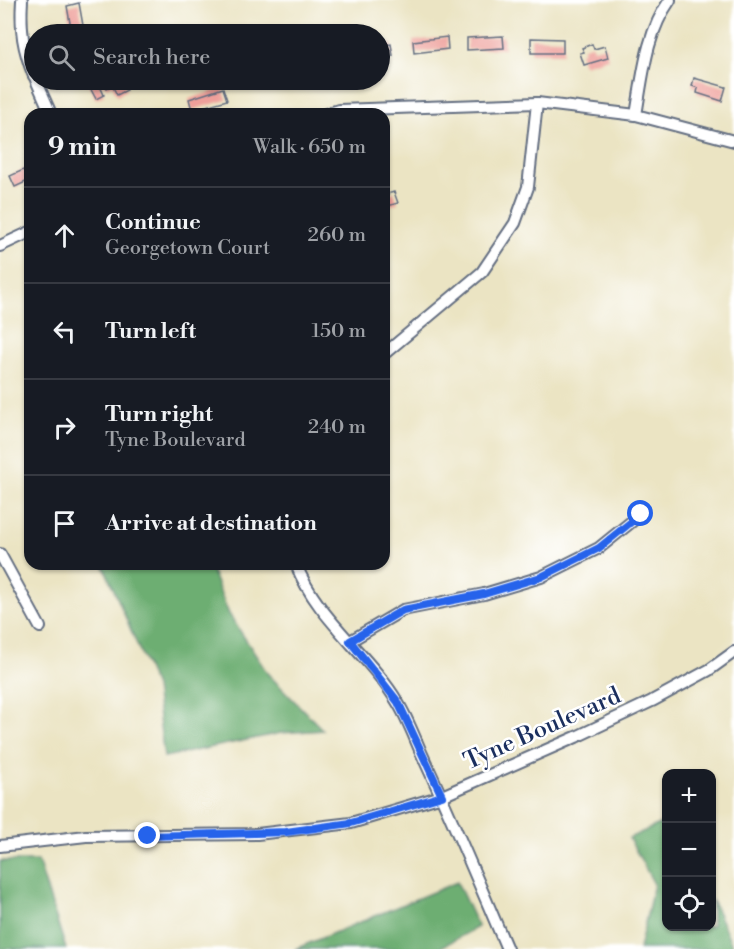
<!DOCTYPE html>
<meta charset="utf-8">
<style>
body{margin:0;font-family:"Libre Bodoni",serif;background:#242831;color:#f1f3f6}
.controls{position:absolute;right:18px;bottom:18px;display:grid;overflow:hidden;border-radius:12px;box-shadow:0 2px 4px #0004}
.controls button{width:54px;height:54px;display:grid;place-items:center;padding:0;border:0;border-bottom:2px solid #363941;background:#171b24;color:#f1f3f6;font:30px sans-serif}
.stop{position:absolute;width:18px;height:18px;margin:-14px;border:4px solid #2563eb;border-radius:50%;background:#fff}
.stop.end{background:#2563eb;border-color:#fff;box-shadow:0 2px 6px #0008}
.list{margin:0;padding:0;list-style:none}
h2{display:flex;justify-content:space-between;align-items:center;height:78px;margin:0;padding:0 24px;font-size:26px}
h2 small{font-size:20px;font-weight:400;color:#9ea1a6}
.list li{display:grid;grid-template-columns:39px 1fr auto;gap:18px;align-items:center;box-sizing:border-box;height:96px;padding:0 24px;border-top:2px solid #363941}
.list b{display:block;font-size:22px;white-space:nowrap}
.list p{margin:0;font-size:20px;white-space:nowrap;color:#9ea1a6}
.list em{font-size:20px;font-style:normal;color:#9ea1a6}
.icon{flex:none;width:33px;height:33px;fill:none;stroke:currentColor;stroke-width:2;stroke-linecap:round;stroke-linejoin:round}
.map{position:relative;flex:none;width:734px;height:949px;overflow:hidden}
.search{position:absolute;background:#171b24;box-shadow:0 2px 4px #0004;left:24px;top:24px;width:366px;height:66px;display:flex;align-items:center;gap:15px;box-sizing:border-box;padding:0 21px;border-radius:33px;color:#9ea1a6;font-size:22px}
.panel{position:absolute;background:#171b24;box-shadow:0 2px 4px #0004;left:24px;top:108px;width:366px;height:462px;border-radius:18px}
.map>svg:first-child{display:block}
.forest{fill:#6dae72;stroke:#446e68;stroke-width:1.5}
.building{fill:#ee9f9a}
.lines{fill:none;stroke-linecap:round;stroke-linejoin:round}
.minor-casing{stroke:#646e81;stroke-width:14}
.minor{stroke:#fff;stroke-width:10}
.route{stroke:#2563eb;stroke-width:8}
.labels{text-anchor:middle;stroke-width:5;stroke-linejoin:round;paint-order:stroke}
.street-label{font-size:24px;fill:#1b2f5e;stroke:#fff}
</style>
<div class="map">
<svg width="734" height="949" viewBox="0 0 734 949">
<rect width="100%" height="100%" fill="#fff"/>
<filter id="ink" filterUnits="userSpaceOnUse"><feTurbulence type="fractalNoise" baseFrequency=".0167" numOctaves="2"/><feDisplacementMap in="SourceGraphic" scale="12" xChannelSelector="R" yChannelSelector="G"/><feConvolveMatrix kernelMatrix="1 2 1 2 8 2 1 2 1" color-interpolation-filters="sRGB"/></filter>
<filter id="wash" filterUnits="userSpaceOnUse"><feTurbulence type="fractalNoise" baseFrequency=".008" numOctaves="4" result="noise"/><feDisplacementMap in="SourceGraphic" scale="24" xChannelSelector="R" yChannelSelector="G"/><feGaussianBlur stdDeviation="1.35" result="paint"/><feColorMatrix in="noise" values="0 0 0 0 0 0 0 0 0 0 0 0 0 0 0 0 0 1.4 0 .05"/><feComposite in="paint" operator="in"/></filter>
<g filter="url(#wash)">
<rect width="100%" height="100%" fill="#ebe4c3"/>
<g class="forest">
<path d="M 103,564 L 209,564 L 229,614 L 268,674 L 323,730 L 281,733 L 164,757 L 155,687 Z"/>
<path d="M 666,821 L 666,926 L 712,926 L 712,900 L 734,949 L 639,949 L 654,884 L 629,838 Z"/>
<path d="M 0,861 L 38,861 L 66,949 L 0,949 Z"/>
<path d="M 457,882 L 478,927 L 438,949 L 295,949 Z"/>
</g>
<g id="blocks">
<g class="building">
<path d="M 79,3 L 84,31 L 72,34 L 67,6 Z"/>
<path d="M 503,36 L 504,48 L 467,50 L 467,38 Z"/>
<path d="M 447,37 L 448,49 L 414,53 L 413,41 Z"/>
<path d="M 531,38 L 563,39 L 563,53 L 531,53 Z"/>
<path d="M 391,44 L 393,56 L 380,58 L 380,46 Z"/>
<path d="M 592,44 L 594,49 L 605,46 L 608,58 L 584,65 L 580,53 L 584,52 L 582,48 Z"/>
<path d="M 694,78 L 726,87 L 722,101 L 697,93 L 698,88 L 692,86 Z"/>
<path d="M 92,80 L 122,80 L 127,90 L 117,95 L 112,85 L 107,88 L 104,84 L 100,86 L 104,95 L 96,99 L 87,82 Z"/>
<path d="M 223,88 L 227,100 L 192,110 L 189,99 Z"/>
<path d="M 30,167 L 30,180 L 15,187 L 10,176 Z"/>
<path d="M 394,192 L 398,203 L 384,207 L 384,195 Z"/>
</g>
</g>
</g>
<g filter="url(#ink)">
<use href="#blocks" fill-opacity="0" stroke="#646e81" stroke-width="1.5"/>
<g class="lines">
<g class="minor-casing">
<g id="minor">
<path d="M 22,0 C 20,30 23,49 34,76"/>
<path d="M 36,80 L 51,114"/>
<path d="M 326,114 L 339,110 L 537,103 L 636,115 L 734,141"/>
<path d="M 636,115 C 643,75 646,34 670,0"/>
<path d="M 0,246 L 30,232"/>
<path d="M 384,354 L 482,272 L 515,223 L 528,187 L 537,103"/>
<path d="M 0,554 L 40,627"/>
<path d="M 296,564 C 316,618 369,654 398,703 C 409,721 416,742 425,761 C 454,823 480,886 507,949"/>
<path d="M 350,641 L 403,610 L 484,594 L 541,577 L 599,548 L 641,514"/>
<path d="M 0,846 L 86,836 L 257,834 L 351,823 L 442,796 L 576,737 L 652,701 L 709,670 L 734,652"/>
</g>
</g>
<use href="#minor" class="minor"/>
</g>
</g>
<g class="lines" filter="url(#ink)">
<path class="route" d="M 148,836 L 286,832 L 351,823 L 442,796 L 398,702 L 350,641 L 403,610 L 484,594 L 541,577 L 599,548 L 641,514"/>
</g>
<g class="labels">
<g class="street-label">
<text transform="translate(542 728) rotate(-24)" y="8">Tyne Boulevard</text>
</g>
</g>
</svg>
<div class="controls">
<button>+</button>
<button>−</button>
<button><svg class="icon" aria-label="locate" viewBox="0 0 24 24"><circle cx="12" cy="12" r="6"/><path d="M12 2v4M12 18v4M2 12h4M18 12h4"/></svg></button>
</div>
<div class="stop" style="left:641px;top:514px"></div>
<div class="stop end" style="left:148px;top:836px"></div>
<div class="search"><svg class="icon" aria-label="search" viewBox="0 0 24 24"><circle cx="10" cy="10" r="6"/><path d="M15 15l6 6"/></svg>Search here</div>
<section class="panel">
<h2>9 min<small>Walk · 650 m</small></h2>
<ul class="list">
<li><svg class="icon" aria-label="ahead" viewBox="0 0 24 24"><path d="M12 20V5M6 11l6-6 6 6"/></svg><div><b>Continue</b><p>Georgetown Court</p></div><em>260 m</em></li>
<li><svg class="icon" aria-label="left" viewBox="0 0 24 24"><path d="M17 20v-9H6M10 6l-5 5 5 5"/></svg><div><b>Turn left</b></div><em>150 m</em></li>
<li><svg class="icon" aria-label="right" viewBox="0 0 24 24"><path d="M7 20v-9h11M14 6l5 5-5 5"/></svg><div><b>Turn right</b><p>Tyne Boulevard</p></div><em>240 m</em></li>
<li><svg class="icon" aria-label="arrive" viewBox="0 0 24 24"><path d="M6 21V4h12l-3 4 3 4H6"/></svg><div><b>Arrive at destination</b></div></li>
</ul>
</section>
</div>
